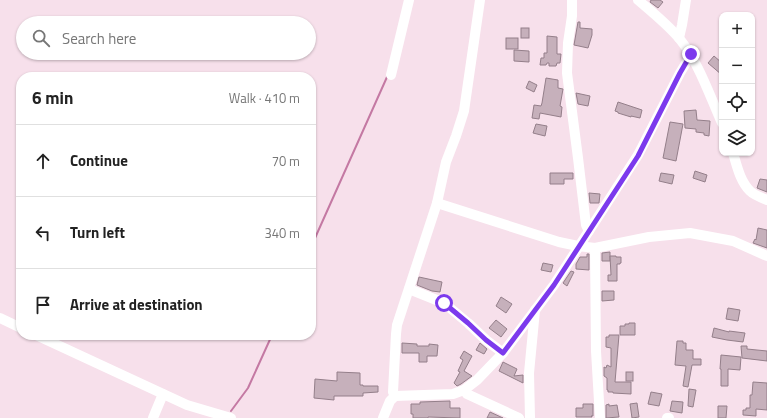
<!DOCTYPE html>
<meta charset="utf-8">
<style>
body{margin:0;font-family:"Titillium Web",sans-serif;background:#f2f2f2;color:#222}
.controls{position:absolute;right:12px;top:12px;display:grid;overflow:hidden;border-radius:8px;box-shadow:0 1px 3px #0004}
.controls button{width:36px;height:36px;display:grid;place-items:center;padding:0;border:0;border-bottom:1px solid #e0e0e0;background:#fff;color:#222;font:20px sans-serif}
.stop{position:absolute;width:12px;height:12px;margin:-9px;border:3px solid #7c3aed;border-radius:50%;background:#fff}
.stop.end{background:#7c3aed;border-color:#fff;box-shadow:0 1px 4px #0008}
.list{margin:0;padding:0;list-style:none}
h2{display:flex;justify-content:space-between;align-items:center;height:52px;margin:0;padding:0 16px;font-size:17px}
h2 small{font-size:13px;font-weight:400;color:#767676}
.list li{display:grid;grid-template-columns:26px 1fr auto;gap:12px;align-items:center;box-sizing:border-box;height:72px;padding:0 16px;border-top:1px solid #e0e0e0}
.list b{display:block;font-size:15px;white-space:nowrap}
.list em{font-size:13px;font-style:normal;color:#767676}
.icon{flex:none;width:22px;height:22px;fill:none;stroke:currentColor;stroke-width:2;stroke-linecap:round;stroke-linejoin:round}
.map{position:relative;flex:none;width:767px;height:418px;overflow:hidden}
.search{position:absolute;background:#fff;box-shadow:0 1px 3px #0004;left:16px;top:16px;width:300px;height:44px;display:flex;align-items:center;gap:10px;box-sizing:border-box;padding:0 14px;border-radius:22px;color:#767676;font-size:15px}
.panel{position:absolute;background:#fff;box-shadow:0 1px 3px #0004;left:16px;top:72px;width:300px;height:268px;border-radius:16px}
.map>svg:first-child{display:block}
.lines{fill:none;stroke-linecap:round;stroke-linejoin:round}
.stream{stroke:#c479a3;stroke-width:2}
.building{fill:#c6b0bb;stroke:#947f8a}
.minor{stroke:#fff;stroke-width:10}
.route{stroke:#7c3aed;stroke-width:5}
</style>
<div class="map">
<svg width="767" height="418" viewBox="0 0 767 418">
<rect width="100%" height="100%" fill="#f7e0eb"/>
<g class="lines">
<g class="stream">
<path d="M 311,247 L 387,77"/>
<path d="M 231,411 L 248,388 L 272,335"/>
</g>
</g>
<g class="building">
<path d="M 651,0 L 660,0 L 663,2 L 658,8 L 650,2 Z"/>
<path d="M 578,22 L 580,22 L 580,28 L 592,29 L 592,35 L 588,48 L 574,45 Z"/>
<rect x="521" y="28" width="8" height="10"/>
<path d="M 547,36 L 557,37 L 557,54 L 561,54 L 560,63 L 557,63 L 556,66 L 549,66 L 549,63 L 547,63 L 546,65 L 540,65 L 541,58 L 544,58 L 544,53 L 547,53 Z"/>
<rect x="506" y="38" width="12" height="11"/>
<path d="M 514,50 L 529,51 L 529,62 L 514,61 Z"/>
<path d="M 714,56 L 722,63 L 722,75 L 708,63 Z"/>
<path d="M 546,78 L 558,80 L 558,88 L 563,89 L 560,106 L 562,107 L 561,117 L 540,113 L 539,119 L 532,118 L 534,105 L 541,106 L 542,103 Z"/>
<path d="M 529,81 L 537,85 L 534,92 L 526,88 Z"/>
<path d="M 576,93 L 590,96 L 588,106 L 578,104 Z"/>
<path d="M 618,102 L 642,110 L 640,118 L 631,116 L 631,117 L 618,113 L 618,112 L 615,111 Z"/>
<path d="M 696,110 L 697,120 L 710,121 L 709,136 L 704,135 L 704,133 L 696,132 L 696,129 L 685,128 L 684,111 Z"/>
<path d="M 670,122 L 683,124 L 676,161 L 663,158 Z"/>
<path d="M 536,124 L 547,126 L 545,136 L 533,133 Z"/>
<path d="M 695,171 L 707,175 L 705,182 L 693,178 Z"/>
<path d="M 550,173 L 573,173 L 573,179 L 564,179 L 564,184 L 550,184 Z"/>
<path d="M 661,173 L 674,175 L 672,184 L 659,181 Z"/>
<path d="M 760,179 L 767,180 L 767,192 L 757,188 Z"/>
<path d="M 589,193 L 600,194 L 599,203 L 590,203 Z"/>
<path d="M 758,228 L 767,230 L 767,248 L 753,243 L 755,239 L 756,240 Z"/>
<path d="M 610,252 L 610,261 L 602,261 L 602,253 Z"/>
<path d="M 587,254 L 589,254 L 589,270 L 576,269 L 576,264 L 580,257 L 587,257 Z"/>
<path d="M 610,256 L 616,256 L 616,257 L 621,257 L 621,263 L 620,263 L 620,264 L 617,264 L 617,281 L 608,281 L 608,275 L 611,275 Z"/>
<path d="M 543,263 L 553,265 L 551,272 L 541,270 Z"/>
<path d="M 571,271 L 574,272 L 567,286 L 563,283 Z"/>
<path d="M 419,277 L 442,282 L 440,292 L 432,291 L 417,285 Z"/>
<path d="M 602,291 L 614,291 L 614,300 L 602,301 Z"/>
<path d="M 501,297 L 512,304 L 506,313 L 496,306 Z"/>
<path d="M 728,308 L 740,310 L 738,321 L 726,319 Z"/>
<path d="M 496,320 L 507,329 L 501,337 L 489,328 Z"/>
<path d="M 629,323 L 635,323 L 635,335 L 620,335 L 620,326 L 625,326 L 625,324 L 629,324 Z"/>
<path d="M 714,328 L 729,332 L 729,331 L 745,333 L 743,342 L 727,340 L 712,337 Z"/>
<path d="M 609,335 L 619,335 L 615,382 L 631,382 L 631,394 L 613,393 L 613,392 L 608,392 L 608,390 L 607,390 L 607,378 L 604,376 L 604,367 L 606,368 L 607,365 L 611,367 L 611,348 L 606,347 L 606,337 L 609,337 Z"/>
<path d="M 677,341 L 683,341 L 683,343 L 686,343 L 686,350 L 693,350 L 693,359 L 701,359 L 701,365 L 692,365 L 688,387 L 683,386 L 686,366 L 675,365 Z"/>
<path d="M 402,343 L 417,344 L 417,346 L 429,346 L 429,344 L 438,345 L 437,356 L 427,356 L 427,362 L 419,362 L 419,353 L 402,353 Z"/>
<path d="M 480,343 L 487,349 L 484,354 L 476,350 Z"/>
<path d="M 741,346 L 747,346 L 747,349 L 767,351 L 767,361 L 742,358 Z"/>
<path d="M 464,351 L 472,356 L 464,371 L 472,376 L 461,384 L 457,386 L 454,383 L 460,372 L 458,371 L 463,360 L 460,358 Z"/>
<path d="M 721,355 L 741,357 L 740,370 L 728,369 L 728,386 L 721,386 L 721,369 L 720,369 Z"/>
<path d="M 503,362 L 517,369 L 514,376 L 523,375 L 523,383 L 499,371 Z"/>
<path d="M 337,372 L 360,373 L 360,385 L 363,385 L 363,386 L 378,386 L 378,392 L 363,393 L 363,396 L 334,396 L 334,400 L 314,398 L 315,379 L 337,381 Z"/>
<rect x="626" y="372" width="7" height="9"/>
<path d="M 753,382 L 767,383 L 767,410 L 756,409 L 756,416 L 743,415 L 743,410 L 746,410 L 746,408 L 750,408 L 750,395 L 752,395 Z"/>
<path d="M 689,389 L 696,390 L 693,407 L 688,406 Z"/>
<path d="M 651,392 L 662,394 L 659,406 L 648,404 Z"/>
<path d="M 450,401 L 450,408 L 460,408 L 460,418 L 428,417 L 428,418 L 413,418 L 413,414 L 411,414 L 411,404 L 420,404 L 420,402 Z"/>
<path d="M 672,401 L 683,402 L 682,413 L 670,411 Z"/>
<path d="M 637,403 L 639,417 L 632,418 L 630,404 Z"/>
<path d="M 583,404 L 593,404 L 593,416 L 591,416 L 592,417 L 576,417 L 576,408 L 583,408 Z"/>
<path d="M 609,404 L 609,406 L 617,405 L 619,417 L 606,418 L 606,405 Z"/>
<path d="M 718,406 L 727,406 L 726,418 L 718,418 Z"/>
<path d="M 490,412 L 503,418 L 487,418 Z"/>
</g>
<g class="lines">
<g class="minor">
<path d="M 572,0 L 572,16 L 568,43 L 567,73 L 578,158 L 586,225 L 589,231"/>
<path d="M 638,0 C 652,12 667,24 679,38 C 699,63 709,94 722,123"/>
<path d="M 679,38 L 682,25 L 686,0"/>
<path d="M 391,75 L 409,0"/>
<path d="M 733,153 C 737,166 740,181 750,191 C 754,195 762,198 767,200"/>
<path d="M 437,203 L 559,242 L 578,246 L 595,248 L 596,351 L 600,418"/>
<path d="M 595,248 L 649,237 L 690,233 L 733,241 L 767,256"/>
<path d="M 409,289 L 444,303 L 468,323 L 486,340 L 503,353"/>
<path d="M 0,318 L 21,328"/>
<path d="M 36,335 L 187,405 L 231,418"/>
<path d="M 464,390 L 467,394 L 519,418"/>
<path d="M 395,396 L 393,392 L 396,334 L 397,325 L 437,203 L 446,162 L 456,136 L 464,111 L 480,0"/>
<path d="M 153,418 L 163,394"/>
<path d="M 383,418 L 390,401 L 395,396 L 453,394 L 464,390 L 477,380 L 503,353 L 554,285 L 638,155 L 680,73 L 691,55"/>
<path d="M 530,418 L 529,373 L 535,310"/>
<path d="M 667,418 L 669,418"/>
</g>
</g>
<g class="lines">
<path class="route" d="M 444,303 L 468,323 L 486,340 L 503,353 L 554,285 L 638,156 L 680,73 L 691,54"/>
</g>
</svg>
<div class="controls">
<button>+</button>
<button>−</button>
<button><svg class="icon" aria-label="locate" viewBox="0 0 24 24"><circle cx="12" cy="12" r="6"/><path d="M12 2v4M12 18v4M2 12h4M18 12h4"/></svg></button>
<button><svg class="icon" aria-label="layers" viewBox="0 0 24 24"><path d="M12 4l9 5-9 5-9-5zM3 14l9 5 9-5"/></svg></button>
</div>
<div class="stop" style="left:444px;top:303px"></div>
<div class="stop end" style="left:691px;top:54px"></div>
<div class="search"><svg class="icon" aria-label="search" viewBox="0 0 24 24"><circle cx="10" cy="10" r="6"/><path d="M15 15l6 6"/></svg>Search here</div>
<section class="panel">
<h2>6 min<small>Walk · 410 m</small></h2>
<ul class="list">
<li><svg class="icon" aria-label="ahead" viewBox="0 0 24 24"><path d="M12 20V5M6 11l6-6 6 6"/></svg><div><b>Continue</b></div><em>70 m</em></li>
<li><svg class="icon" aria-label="left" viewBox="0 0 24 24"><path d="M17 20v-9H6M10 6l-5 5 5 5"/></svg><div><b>Turn left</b></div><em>340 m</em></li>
<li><svg class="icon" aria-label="arrive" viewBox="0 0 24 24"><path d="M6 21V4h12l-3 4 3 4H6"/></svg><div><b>Arrive at destination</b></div></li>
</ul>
</section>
</div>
